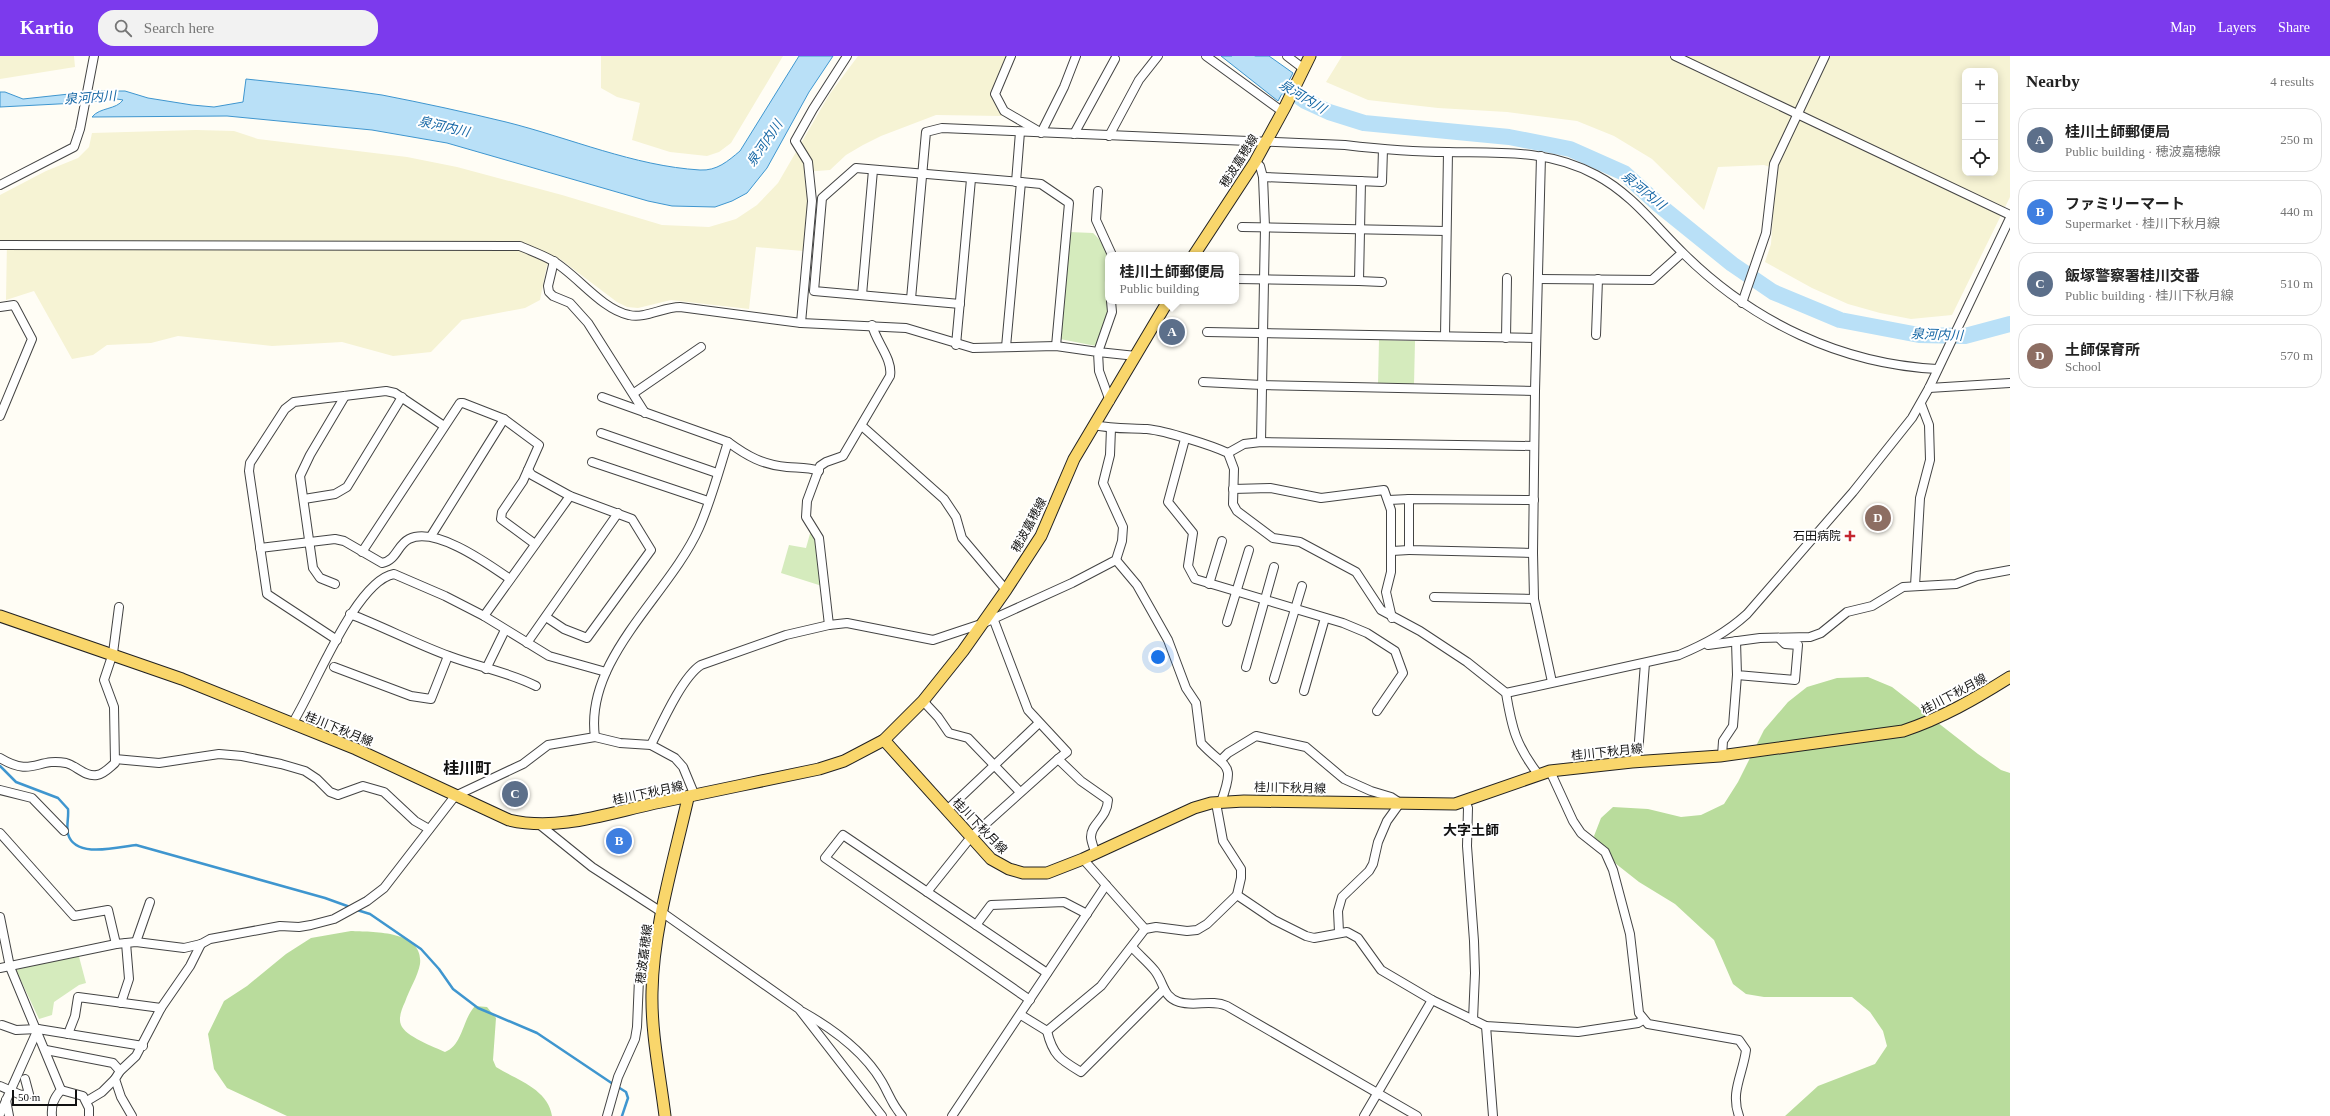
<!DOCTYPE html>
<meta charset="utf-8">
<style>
body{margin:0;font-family:"Times New Roman","Noto Sans JP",serif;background:#f2f2f2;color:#222}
.controls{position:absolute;right:12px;top:12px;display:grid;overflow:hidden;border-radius:8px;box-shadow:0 2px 10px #0003}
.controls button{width:36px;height:36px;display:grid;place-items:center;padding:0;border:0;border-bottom:1px solid #e0e0e0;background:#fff;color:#222;font:20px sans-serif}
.scale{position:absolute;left:12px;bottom:10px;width:65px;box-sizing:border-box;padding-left:4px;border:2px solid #111;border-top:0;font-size:11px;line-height:14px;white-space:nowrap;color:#111;-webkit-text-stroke:3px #fff;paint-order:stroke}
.you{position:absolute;left:1158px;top:601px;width:14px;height:14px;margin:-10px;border:3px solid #fff;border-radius:50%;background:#1a73e8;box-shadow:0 0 0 6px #1a73e833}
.badge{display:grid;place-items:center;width:26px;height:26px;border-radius:50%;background:#7c3aed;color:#fff;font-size:13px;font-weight:700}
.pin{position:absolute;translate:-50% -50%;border:2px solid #fff;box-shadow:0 1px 4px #0006}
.popup{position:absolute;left:1105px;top:196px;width:134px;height:52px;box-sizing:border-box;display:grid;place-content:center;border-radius:8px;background:#fff;filter:drop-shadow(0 1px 3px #0005);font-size:13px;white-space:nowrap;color:#767676}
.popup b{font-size:15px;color:#222}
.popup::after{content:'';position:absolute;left:50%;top:100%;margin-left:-8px;border:8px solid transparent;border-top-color:#fff}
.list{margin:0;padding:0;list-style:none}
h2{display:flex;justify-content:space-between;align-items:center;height:52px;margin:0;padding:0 16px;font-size:17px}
h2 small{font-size:13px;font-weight:400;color:#767676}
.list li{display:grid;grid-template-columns:26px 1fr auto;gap:12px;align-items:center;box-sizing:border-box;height:64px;margin:0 8px 8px;padding:0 8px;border:1px solid #e0e0e0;border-radius:16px}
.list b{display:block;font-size:15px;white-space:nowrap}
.list p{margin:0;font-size:13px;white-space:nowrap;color:#767676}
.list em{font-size:13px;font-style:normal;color:#767676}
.icon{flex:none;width:22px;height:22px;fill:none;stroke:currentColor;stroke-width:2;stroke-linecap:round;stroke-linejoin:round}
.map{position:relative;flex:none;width:2010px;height:1060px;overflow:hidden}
header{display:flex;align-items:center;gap:24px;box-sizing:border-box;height:56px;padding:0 20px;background:#7c3aed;color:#fff}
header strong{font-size:19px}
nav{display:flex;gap:22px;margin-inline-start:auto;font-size:14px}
.search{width:280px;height:36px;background:#f2f2f2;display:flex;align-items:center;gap:10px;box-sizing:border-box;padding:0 14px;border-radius:16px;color:#767676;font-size:15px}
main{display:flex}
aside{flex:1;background:#fff}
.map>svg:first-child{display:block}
.farmland{fill:#f6f3d4;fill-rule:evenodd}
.green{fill:#d5ebbd}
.forest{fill:#b9dc9c}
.water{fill:#b9e0f7;stroke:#3f96cf}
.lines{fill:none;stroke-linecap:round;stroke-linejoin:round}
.stream{stroke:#3f96cf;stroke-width:2.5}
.river{stroke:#b9e0f7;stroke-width:16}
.minor-casing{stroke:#444;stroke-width:10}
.major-casing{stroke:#222;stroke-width:13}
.minor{stroke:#fff;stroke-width:8}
.major{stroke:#f9d66b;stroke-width:11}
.poi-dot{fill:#c4262e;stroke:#fff;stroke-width:1.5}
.labels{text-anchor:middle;stroke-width:4;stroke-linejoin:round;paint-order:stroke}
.street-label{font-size:12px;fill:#111;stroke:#fff}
.poi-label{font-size:12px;fill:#111;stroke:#fff;text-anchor:end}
.water-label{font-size:13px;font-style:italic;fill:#1768a6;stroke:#fff}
.quarter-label{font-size:14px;font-weight:bold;fill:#111;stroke:#fff}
.district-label{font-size:16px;font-weight:bold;fill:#111;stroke:#fff}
</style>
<header>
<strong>Kartio</strong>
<div class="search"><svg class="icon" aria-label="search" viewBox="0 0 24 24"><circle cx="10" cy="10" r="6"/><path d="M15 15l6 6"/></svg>Search here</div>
<nav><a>Map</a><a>Layers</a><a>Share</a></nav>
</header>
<main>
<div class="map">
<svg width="2010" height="1060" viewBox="0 0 2010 1060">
<rect width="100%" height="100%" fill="#fffdf5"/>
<g class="farmland">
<path d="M 0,0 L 74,0 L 75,11 L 0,23 Z"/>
<path d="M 601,0 L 783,0 L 731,87 L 719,96 L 707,100 L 670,96 L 632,84 L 640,47 L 617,41 L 601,32 Z"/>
<path d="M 858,0 L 1007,0 L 991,39 L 1002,60 L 936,59 L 881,80 L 863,89 L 846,99 L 830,114 L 804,116 L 808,146 L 803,195 L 756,191 L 749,253 L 671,244 L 638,252 L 627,251 L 617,246 L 560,203 L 547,209 L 540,244 L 525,252 L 462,264 L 431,296 L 393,300 L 342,286 L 272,290 L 178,280 L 151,287 L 107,289 L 93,299 L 72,303 L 34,235 L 6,244 L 7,185 L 0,185 L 0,139 L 46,115 L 78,102 L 89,91 L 92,77 L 196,74 L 234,75 L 258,83 L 407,101 L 457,111 L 562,139 L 662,169 L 709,171 L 736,163 L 757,149 L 778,127 L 829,39 Z"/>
<path d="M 1342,0 L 2010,0 L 2010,141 L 1952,259 L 1911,263 L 1880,257 L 1848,248 L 1812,232 L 1765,206 L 1771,188 L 1776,113 L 1764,109 L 1718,111 L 1704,154 L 1652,103 L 1614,80 L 1577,65 L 1507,56 L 1438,52 L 1368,44 L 1326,26 ZM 1965,15 L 1995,15 L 1995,117 L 1965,117 Z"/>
</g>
<g class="green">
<path d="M 1069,176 L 1093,177 C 1116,198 1103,209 1105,236 C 1105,242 1109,249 1109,254 C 1108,265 1100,279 1096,290 L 1060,283 Z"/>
<path d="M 1379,284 L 1415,285 L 1414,329 L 1378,328 Z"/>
<path d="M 811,474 L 817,483 L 822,530 L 781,517 L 789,489 L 806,492 Z"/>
<path d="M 78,897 L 86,927 L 79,929 L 54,946 L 52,959 L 39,963 L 16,914 L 34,907 Z"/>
</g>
<g class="forest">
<path d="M 1868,621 L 1892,631 L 1978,698 L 2001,714 L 2010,717 L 2010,1060 L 1785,1060 L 1818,1030 L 1875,1008 L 1887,990 L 1883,975 L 1870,956 L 1852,941 L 1764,941 L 1746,938 L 1733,928 L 1714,884 L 1675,848 L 1639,826 L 1601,796 L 1594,780 L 1601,762 L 1613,751 L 1648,753 L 1681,761 L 1701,759 L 1724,748 L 1738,726 L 1764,674 L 1788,646 L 1807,631 L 1837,622 Z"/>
<path d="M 351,875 C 372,876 424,874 420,908 C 418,920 409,934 405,946 C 402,952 398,962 401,969 C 405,980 434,991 445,996 C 463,989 462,964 475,950 L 487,951 L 496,962 L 493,1004 L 496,1011 C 517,1024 548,1033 552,1060 L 287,1060 L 227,1032 L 214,1013 L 208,978 L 224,945 L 247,930 L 286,898 L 311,882 Z"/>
</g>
<g class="water">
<path d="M 799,0 L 833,0 L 809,36 L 767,112 L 747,137 L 732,145 L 715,151 L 672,150 L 648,145 L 447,87 L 372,74 L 227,60 L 92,61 C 100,51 116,54 123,44 L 117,43 L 77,47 L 0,51 L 0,36 L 5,36 L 23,43 L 97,35 L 125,35 L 148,42 L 192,49 L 214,51 L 243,46 L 246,23 C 291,28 337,32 382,39 C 423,47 465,56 506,66 C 570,82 634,110 700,114 C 717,115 728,105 740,95 Z"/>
<path d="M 1221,0 L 1269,0 L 1293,17 L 1278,45 Z"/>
</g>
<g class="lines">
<g class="stream">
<path d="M 0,710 L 16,726 L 58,742 L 68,753 C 69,760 66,771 68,778 C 75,803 118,791 136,789 L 325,842 L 350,851"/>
<path d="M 357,854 L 370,858 L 421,893 L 439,913 L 453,933 L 478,952 L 537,977 L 613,1028"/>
<path d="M 618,1031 L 626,1036 L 628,1042 L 622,1060"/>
</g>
<path class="river" d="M 1240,0 L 1305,45 L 1329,56 L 1364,67 L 1509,81 L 1570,93 L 1624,117 L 1659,149 L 1732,208 L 1773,236 L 1840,264 L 1919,279 L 1965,280 L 2010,268"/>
<g class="minor-casing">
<g id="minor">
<path d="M 1011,0 L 995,38 L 1004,55 L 1040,76"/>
<path d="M 1206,0 L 1283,56"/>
<path d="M 1287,0 L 1304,13"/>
<path d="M 1675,0 L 2010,159"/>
<path d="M 1041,77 L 1064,31 L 1076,0"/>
<path d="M 1074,78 L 1115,3"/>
<path d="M 1109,80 L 1139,24 L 1158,0"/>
<path d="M 1541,100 L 1535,335 L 1533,497 L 1534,543 L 1552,626"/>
<path d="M 1255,106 L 1260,110 L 1263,121 L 1265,171 L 1261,386"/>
<path d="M 1263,121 L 1382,126 L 1383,93"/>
<path d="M 1016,126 L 1020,76"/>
<path d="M 1021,126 L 1041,128 L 1069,147 L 1056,290"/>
<path d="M 0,129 L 74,91 L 80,73 L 94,0"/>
<path d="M 1098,135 L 1096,164 L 1112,199"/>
<path d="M 1242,171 L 1446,175"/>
<path d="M 0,189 L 520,190 C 531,195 543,199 553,205 C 577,219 601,253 629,259 C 645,263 663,251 680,251 L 801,267 L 906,272 L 973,292 L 1056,290 L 1098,296 L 1099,315 L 1110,345"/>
<path d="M 554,205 L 548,230 L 549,236 L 553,240 L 570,247 L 588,267 L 645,357"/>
<path d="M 1236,223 L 1359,225 L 1361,125"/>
<path d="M 1539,223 L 1652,224 L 1682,197"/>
<path d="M 1359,225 L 1382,226"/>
<path d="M 862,239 L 873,114"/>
<path d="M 911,243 L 926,76 L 942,72 L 1345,89 C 1379,93 1413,96 1447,96 C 1500,97 1548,93 1596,119 C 1632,138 1655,170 1684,198 C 1753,266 1841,308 1937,313"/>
<path d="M 1111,245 L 1112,256 L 1098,296 L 1136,300"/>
<path d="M 1742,247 L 1766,177 L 1774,108 L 1825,0"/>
<path d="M 960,248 L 814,235 L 822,142 L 856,112 L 1021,126 L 1006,291"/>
<path d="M 0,251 L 14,249 L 32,283 L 0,360"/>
<path d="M 801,267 L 812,145 L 808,106 L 795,85 L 813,53 L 847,0"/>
<path d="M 1207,276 L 1536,282"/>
<path d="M 1596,279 L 1598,223"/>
<path d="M 1445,280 L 1448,96"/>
<path d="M 1506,282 L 1507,222"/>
<path d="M 956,289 L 971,123"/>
<path d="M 1203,326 L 1262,329 L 1535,335"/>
<path d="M 1929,332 L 2010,327"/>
<path d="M 634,337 L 701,291"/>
<path d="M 1094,369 C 1112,373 1129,372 1147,373 C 1166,375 1211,389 1228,397 L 1234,413 L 1233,448 L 1237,455 L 1273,482 L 1300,486 L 1356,516 L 1381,554 L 1420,575 L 1467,606 L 1506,637 C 1512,673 1516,689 1538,718"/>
<path d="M 862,370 L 944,443 L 956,461 L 962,482 L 1006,534"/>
<path d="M 601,377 L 717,417"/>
<path d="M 1185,383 L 1168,446 L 1193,477 L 1188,510 L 1195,523 L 1343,567 L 1367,577 L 1395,595 L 1403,617 L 1377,655"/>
<path d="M 728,386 C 747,400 763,409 787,411 C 798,412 808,411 819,415"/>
<path d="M 1228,397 L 1244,388 L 1261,386 L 1534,390"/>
<path d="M 592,406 L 708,445"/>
<path d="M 528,414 L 532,419 L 570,440 L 632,463 L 651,494 L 587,582 L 564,573 L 546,561"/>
<path d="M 1233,433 L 1270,432 L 1321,442 L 1384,434 L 1391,454 L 1391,516 L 1386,536 L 1392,562"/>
<path d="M 304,443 L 335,438 L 347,431 L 402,341"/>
<path d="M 1389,444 L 1409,443"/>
<path d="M 431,480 L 504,363"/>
<path d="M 260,492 L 335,483 L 344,485 L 382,507 C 397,504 397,489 409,483 C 436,470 488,508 510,523"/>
<path d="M 1392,495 L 1409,494"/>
<path d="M 362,496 L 460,347 L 463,347 L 504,363 L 539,389 L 523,425 L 502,456 L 501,463 L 535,488"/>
<path d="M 1533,497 L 1409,494 L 1409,443 L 1534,444"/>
<path d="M 1116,504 L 1137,529 L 1168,584 L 1186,632 L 1196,647 L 1201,687 C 1226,714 1236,705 1221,746"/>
<path d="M 335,528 L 320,522 L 313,512 L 300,420 L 310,399 L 345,340"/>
<path d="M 1209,528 L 1222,485"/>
<path d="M 1915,530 L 1920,442 L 1930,404 L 1929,369 L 1921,348"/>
<path d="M 1434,541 L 1534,543"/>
<path d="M 350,558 C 384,571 416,588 449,600 C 478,611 509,616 536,630"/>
<path d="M 484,560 L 570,440"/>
<path d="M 993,562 L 1028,654 L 1067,696 L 1058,703 L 1081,725 L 1108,744 C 1107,763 1091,767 1091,781 C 1091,785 1094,792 1095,796"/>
<path d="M 1227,566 L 1249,494"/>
<path d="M 829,569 L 819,482 L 806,461 L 807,445 L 820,410 L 826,406 L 843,400 L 890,320 C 893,303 876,286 872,269"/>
<path d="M 337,584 L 267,538 L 249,415 L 250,407 L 285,353 L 294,346 L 386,335 L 395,337 L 444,370"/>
<path d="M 1736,585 L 1737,619 L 1795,624 L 1798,589 L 1785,588 L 1779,582"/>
<path d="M 527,587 L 618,457"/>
<path d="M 1708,589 L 1760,582 L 1810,581 L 1821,577 L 1847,556 L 1872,550 L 1903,531 L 1956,528 L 1977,520 L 2010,514"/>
<path d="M 334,611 L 411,640 L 431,643 L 448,600"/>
<path d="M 1246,611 L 1274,511"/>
<path d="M 486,613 L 505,574"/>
<path d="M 1274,623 L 1302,530"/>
<path d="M 1304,635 L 1325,562"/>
<path d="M 1506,637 L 1679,599 C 1705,588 1726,577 1747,558 L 1853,436 L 1912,362 L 1929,332 L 2010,162"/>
<path d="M 923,645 L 938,661 L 949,677 L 968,682 L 1020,736"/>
<path d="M 292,668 C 314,634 355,525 394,518 L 445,540 L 484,560 L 549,600 L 606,616"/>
<path d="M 595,681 C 584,603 669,539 699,472 C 711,445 719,414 728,386 L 602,341"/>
<path d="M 651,689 C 661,669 682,621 701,609 L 786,579 L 829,569 L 847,567 L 933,584 L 984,567 L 1072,527 L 1116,504 L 1122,485 L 1123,471 L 1103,427 L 1110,399 L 1111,372"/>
<path d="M 1722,700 L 1723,685 L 1733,670 L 1737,619"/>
<path d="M 0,702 C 33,722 37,701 66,707 C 77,710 85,721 97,719 C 104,718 110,711 115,707 L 114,651 L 104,624 L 113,597 L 119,551"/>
<path d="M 115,703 L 159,707 L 219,698 L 242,700 L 281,708 L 305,715 L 317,723 L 330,736 L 338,739 L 363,730 L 384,736 L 415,765 L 429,773"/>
<path d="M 1221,704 L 1228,697 L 1256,680 L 1306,691 L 1344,723 L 1371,735 L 1391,741 L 1400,747 L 1387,765 L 1378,786 L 1373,808 L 1369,815 L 1342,841 L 1338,855 L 1339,876"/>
<path d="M 1632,706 L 1638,696 L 1639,685 L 1645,607"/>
<path d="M 1550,715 L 1573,765 L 1581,777 L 1605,796 L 1613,814 L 1630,878 L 1639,957 L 1648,968 L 1739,984 L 1746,994 C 1743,1018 1730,1036 1739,1060"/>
<path d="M 0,734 L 32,742 L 64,775"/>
<path d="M 1465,745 L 1468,752 L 1467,790 L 1474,885 L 1475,917 L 1473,964"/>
<path d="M 947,754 L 1039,667"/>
<path d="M 540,769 L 592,811 L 663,857 L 799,953 L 882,1060"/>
<path d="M 0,777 L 74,860 L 108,854 L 116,888"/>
<path d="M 1083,803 L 1145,873"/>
<path d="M 927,836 L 971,781 L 1058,703"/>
<path d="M 1237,839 L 1274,864 L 1306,880 L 1314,882 L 1347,876 L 1358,882 L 1381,914 L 1432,944 L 1486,970 L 1578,976 L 1638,967 L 1643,964"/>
<path d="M 0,861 L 10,911 L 61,1034 C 54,1042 51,1049 52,1060"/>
<path d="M 976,869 L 991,849 L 1064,846 L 1087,858"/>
<path d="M 136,886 L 150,846"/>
<path d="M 1132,891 C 1139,899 1149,907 1155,915 C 1164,927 1163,941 1179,946 C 1195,951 1211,943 1227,950 L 1417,1060"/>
<path d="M 0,912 L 116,888 L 136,886 L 184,892 L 201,888 L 210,883 L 280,870 L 299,871 L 311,869 L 334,863 L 367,845 L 384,832 L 455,740 L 523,708 L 548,689 L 595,681 L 620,687 L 651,689 L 675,702 L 683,711 L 695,740"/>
<path d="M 1030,944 L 825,802 L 843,779 L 1047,917"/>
<path d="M 121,947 L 129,923 L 126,887"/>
<path d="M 803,956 C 833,973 864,995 882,1026 C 890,1040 891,1047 902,1060"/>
<path d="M 1021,959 L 1047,975 L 1101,930 L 1145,873 L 1156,871 L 1187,875 L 1197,874 L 1207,868 L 1237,839 L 1241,822 L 1241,813 L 1223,785 L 1216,747"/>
<path d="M 2,969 L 16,974 L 38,973 L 143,990"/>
<path d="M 1486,970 L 1493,1060"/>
<path d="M 1047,975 C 1053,1000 1061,1004 1081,1016 L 1164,933"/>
<path d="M 68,978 L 75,960 L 78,941 L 161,952"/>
<path d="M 46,994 L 113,1007 L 120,1015"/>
<path d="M 0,1030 L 21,1039 L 29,1038 L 25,1023"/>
<path d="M 61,1034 L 83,1040 L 89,1052 L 89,1060"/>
<path d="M 6,1044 L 9,1060"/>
<path d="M 87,1045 L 102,1036 L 115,1023"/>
<path d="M 0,1058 L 38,973"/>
<path d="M 132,1060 L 121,1041 L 115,1023 L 120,1015 L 136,1000 L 161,952 L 190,910 L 201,888"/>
<path d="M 607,1060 L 618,1021 L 635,983 L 637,971 L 639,923 L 655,888"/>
<path d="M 952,1060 L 1106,829"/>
<path d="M 1364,1060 L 1432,944"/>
</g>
</g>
<g class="major-casing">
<g id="major">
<path d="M 1194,199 L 1255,106 L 1285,51 L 1310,0"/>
<path d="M 0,560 L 182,623 L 356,693 L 509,764 C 560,776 611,756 661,746 C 714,735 766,724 819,713 L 844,705 L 884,684 L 923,645 L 963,595 L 1006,534 L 1041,480 L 1074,403 L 1168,245"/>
<path d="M 884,684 L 991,803 L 1009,813 L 1023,817 L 1047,817 L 1083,803 L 1194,752 L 1211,747 L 1244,745 L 1455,748 L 1550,715 L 1632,706 L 1720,700 L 1903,675 C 1942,662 1975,643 2010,621"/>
<path d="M 665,1060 C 660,1019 651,977 652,936 C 653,873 674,804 688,742"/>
</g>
</g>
<use href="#minor" class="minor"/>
<use href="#major" class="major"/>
</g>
<path class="poi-dot" d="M1848 474h4v4h4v4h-4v4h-4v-4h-4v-4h4z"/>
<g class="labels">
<g class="street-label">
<text transform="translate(1239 105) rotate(-58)" y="4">穂波嘉穂線</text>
<text transform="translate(1029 469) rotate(-62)" y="4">穂波嘉穂線</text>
<text transform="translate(1954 638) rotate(-28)" y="4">桂川下秋月線</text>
<text transform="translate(339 673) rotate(22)" y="4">桂川下秋月線</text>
<text transform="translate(1607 696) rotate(-6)" y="4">桂川下秋月線</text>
<text transform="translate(1290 732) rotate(1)" y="4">桂川下秋月線</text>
<text transform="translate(648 737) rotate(-12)" y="4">桂川下秋月線</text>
<text transform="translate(980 770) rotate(46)" y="4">桂川下秋月線</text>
<text transform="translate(644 898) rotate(-83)" y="4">穂波嘉穂線</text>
</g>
<g class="poi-label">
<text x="1841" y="484">石田病院</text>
</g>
<g class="water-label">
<text transform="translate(1303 40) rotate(31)" y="5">泉河内川</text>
<text transform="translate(90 41) rotate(-4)" y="5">泉河内川</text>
<text transform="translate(444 70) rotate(13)" y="5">泉河内川</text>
<text transform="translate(764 87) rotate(-56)" y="5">泉河内川</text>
<text transform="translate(1644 134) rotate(39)" y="5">泉河内川</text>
<text transform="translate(1937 278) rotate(2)" y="5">泉河内川</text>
</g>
<g class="quarter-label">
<text x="1471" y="779">大字土師</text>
</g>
<g class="district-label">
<text x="467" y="718">桂川町</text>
</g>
</g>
</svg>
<div class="controls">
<button>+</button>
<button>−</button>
<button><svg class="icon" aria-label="locate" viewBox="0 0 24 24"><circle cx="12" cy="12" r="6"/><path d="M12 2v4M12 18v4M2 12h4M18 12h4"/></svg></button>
</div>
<div class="scale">50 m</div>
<div class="you"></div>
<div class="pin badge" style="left:1172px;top:276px;background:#5c6f8a">A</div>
<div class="popup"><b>桂川土師郵便局</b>Public building</div>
<div class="pin badge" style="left:619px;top:785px;background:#3f7fe0">B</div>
<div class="pin badge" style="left:515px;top:738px;background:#5c6f8a">C</div>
<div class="pin badge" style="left:1878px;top:462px;background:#8d6e63">D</div>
</div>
<aside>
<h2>Nearby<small>4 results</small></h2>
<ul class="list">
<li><span class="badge" style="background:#5c6f8a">A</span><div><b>桂川土師郵便局</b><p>Public building · 穂波嘉穂線</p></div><em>250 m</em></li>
<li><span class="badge" style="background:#3f7fe0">B</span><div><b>ファミリーマート</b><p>Supermarket · 桂川下秋月線</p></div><em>440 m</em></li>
<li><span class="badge" style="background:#5c6f8a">C</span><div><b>飯塚警察署桂川交番</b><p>Public building · 桂川下秋月線</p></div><em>510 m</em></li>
<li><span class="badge" style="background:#8d6e63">D</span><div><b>土師保育所</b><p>School</p></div><em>570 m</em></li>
</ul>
</aside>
</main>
